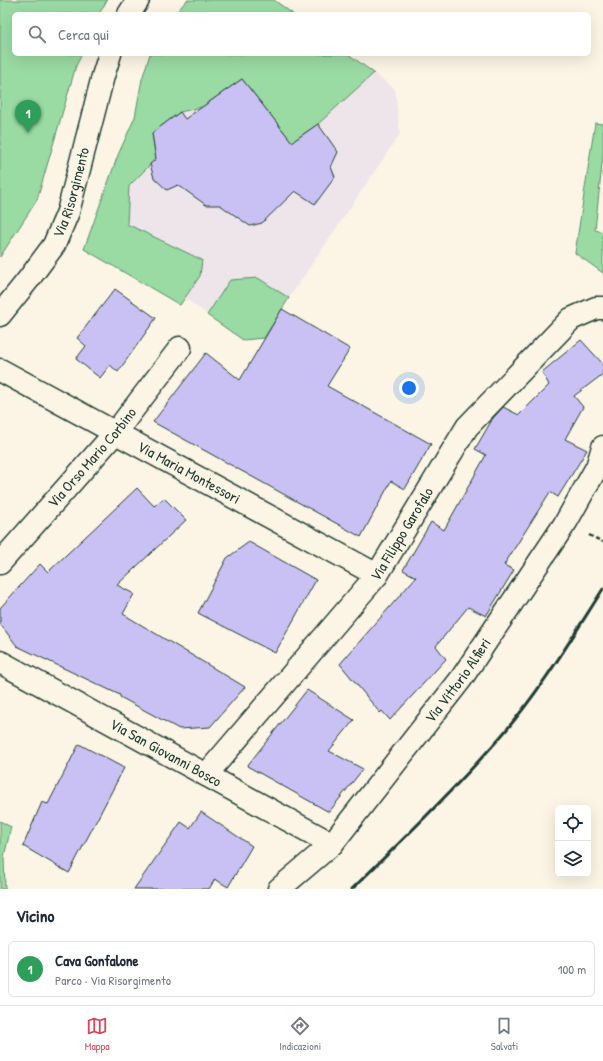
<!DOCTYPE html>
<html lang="it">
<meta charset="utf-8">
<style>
body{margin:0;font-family:"Patrick Hand",sans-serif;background:#f6f6f7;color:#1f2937}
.controls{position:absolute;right:12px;bottom:12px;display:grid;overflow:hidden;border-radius:6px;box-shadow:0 4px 16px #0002}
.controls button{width:36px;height:36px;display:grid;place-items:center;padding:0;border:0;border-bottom:1px solid #e0e1e3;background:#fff;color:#1f2937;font:20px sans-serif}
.you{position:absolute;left:409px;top:388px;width:14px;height:14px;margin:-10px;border:3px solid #fff;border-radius:50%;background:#1a73e8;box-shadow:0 0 0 6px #1a73e833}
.badge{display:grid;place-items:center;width:26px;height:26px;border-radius:50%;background:#d1495b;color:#fff;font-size:13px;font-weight:700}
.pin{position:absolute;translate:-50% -33px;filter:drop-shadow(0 1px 2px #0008)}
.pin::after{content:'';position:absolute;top:21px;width:14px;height:12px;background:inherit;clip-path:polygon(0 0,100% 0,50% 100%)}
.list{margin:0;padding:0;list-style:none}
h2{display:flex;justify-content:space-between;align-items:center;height:52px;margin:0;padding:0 16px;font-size:17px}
h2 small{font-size:13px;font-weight:400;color:#747a83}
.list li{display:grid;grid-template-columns:26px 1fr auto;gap:12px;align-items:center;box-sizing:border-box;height:56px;margin:0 8px 8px;padding:0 8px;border:1px solid #e0e1e3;border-radius:6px}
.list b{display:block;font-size:15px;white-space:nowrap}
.list p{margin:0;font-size:13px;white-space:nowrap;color:#747a83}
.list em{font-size:13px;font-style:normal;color:#747a83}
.icon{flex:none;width:22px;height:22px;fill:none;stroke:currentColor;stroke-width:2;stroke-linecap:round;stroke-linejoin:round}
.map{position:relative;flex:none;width:603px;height:889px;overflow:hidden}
.search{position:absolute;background:#fff;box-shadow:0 4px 16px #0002;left:12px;right:12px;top:12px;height:44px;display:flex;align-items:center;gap:10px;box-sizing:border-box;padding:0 14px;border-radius:6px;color:#747a83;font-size:15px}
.sheet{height:116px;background:#fff}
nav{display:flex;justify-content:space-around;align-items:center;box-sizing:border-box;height:56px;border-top:1px solid #e0e1e3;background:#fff;font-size:11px;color:#747a83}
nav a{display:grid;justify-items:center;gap:2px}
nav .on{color:#d1495b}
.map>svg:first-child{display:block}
.built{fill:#ede5e9}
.green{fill:#9adaa3;stroke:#5c8c6c}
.building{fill:#c9c1f3;stroke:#1f3d34}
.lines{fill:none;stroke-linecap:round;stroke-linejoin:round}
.minor-casing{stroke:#1f3d34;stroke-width:25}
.major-casing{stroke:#1f3d34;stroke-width:25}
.path{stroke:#1f3d34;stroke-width:2.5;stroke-dasharray:4 3;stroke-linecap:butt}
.minor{stroke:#fcf5e5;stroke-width:22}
.major{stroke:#fcf5e5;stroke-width:22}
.rail{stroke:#1f3d34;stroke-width:3}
.labels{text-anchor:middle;stroke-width:3;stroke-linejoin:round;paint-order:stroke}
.street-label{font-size:15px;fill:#1f3d34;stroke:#fcf5e5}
</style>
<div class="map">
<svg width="603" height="889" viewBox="0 0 603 889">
<rect width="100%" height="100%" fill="#fcf5e5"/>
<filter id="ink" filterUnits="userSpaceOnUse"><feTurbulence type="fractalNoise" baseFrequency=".025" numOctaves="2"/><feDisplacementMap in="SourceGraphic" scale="8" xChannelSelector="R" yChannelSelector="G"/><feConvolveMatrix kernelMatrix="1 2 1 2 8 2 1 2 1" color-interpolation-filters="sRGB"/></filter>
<g filter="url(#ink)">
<path class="built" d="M 150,54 L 348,54 L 395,89 L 400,134 L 289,298 L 264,338 L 243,340 L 185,298 L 180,305 L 84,249 L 118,155 L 135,117 L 142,79 Z"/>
<g class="green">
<path d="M 0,0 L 107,0 L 99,14 L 14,14 L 14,54 L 82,54 L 76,66 L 37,200 L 0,257 Z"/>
<path d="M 187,0 L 274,0 L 293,14 L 175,14 Z"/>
<path d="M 150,54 L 348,54 L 374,73 L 318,124 L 292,142 L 242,79 L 202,107 L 180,112 L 152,133 L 156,159 L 129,186 L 127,224 L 202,260 L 200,276 L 180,305 L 84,249 L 118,155 L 135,117 L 142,79 Z"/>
<path d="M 595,123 L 603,124 L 603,155 L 595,230 L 603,232 L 603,273 L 575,253 Z"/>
<path d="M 258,278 L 289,298 L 264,338 L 243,340 L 207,315 L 230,280 Z"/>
<path d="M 0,821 L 11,827 L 4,857 L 5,888 L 6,889 L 0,889 Z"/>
</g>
<g class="building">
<path d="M 242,79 L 292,142 L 318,124 L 338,152 L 331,167 L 335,177 L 315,204 L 295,191 L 262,223 L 250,226 L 220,205 L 206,205 L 178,185 L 167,190 L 154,178 L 150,164 L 156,159 L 152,133 L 180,112 L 185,119 Z"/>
<path d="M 115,289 L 156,318 L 118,372 L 110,365 L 100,378 L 76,359 L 86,346 L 77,338 Z"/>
<path d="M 282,309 L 350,349 L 327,386 L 431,444 L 405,489 L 391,481 L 361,537 L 153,422 L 206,353 L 240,380 Z"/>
<path d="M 581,340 L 603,364 L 603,374 L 574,396 L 583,407 L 565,439 L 587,450 L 558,497 L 550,492 L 504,565 L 514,570 L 486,616 L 468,607 L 436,646 L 446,659 L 390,720 L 382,711 L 380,713 L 340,664 L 416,577 L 403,570 L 431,522 L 444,530 L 486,455 L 475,449 L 493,418 L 503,407 L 519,415 L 549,385 L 542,372 Z"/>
<path d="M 137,488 L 154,506 L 164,498 L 186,520 L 117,585 L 134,594 L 123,614 L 245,687 L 210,727 L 179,729 L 120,697 L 120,695 L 17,646 L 0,624 L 0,608 L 40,564 L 48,572 Z"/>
<path d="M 249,542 L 316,580 L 275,653 L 198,613 L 227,558 Z"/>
<path d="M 307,690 L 354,720 L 329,751 L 363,769 L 329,812 L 247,766 Z"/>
<path d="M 79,744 L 124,768 L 69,873 L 23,846 L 42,802 L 48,804 Z"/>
<path d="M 201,812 L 252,846 L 228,887 L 215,879 L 209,889 L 134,889 L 181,822 L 190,828 Z"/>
</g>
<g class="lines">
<g class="minor-casing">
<g id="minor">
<path id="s1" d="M 0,370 L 377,575"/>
<path id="s2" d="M 0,563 L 115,433 L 180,348"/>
<path id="s3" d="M 0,662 L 332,844"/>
<path id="s4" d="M 206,775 L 377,575 L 467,427 L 571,319 L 596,308 L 603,308"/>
<path id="s5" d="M 279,889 L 332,844 L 461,679 L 566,522 L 597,467 L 603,447"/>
</g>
</g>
<g class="major-casing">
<g id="major">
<path d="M 129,14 L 138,0"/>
<path id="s6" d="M 0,315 L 28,280 L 54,245 L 68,212 L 103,76 L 110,54"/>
</g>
</g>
<path class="path" d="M 589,535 L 603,542"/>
<use href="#minor" class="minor"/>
<use href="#major" class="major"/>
<path class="rail" d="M 352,889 C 403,840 455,789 502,735 C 541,690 571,639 603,589"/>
</g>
</g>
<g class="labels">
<g class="street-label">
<text dy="5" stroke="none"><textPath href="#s6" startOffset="144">Via Risorgimento</textPath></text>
<text dy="5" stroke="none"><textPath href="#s2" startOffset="140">Via Orso Mario Corbino</textPath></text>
<text dy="5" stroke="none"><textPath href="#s1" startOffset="215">Via Maria Montessori</textPath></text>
<text dy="5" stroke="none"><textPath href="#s4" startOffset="311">Via Filippo Garofalo</textPath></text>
<text dy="5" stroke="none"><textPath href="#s5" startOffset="276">Via Vittorio Alfieri</textPath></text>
<text dy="5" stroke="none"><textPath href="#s3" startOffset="189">Via San Giovanni Bosco</textPath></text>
</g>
</g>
</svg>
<div class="controls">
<button><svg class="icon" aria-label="locate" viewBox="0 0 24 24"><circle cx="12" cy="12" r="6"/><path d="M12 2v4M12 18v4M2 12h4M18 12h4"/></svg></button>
<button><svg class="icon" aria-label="layers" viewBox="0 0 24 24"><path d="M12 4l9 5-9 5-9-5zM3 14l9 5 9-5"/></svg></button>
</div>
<div class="you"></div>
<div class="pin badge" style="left:28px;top:133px;background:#2e9e5b">1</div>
<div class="search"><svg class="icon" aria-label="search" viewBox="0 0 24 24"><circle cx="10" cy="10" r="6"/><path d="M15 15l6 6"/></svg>Cerca qui</div>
</div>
<section class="sheet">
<h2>Vicino<small></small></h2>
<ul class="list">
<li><span class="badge" style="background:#2e9e5b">1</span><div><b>Cava Gonfalone</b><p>Parco · Via Risorgimento</p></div><em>100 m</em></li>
</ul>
</section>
<nav>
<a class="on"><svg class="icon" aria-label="map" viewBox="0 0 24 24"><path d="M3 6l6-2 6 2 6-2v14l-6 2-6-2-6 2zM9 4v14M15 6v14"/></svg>Mappa</a>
<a><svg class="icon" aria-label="directions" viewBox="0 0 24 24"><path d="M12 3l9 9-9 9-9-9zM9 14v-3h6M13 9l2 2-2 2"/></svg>Indicazioni</a>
<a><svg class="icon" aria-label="saved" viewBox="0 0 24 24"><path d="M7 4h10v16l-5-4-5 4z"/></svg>Salvati</a>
</nav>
